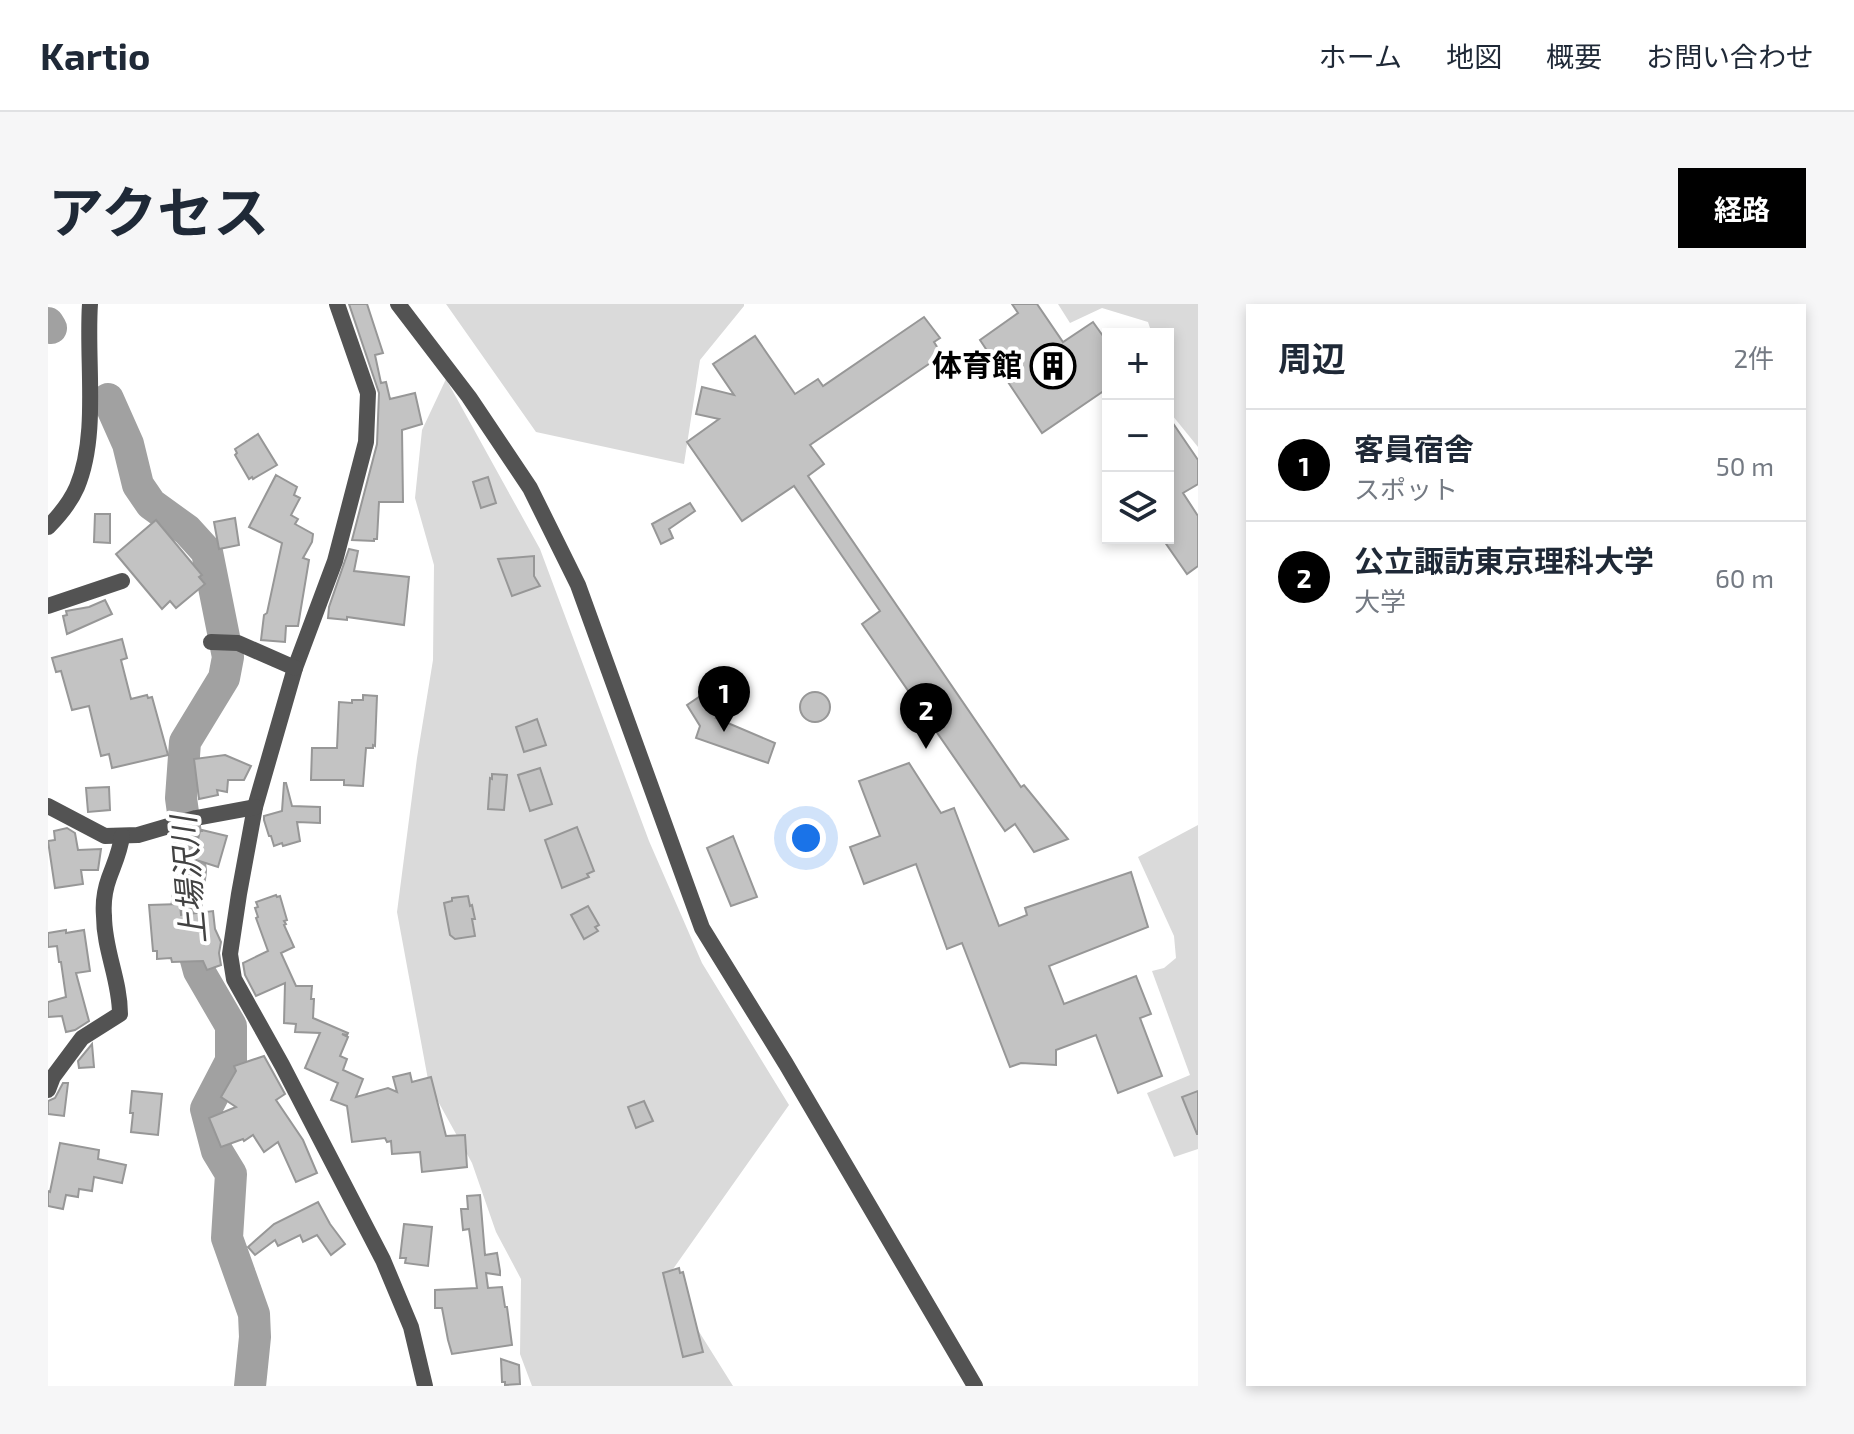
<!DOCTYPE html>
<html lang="ja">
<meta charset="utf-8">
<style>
body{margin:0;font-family:"Exo 2","Noto Sans JP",sans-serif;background:#f6f6f7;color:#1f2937}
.controls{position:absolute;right:24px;top:24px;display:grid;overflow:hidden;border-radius:0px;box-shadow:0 4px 12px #0003}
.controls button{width:72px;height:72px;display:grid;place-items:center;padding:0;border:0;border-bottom:2px solid #e0e1e3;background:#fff;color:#1f2937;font:40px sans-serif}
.you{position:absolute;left:758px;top:534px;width:28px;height:28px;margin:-20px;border:6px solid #fff;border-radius:50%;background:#1a73e8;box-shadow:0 0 0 12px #1a73e833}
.badge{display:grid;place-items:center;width:52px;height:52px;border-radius:50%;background:#000;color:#fff;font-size:26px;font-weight:700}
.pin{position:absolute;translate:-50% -66px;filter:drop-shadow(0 2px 4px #0008)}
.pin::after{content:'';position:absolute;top:42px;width:28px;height:24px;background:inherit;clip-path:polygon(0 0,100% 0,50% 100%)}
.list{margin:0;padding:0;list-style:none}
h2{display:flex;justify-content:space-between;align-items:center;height:104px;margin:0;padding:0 32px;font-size:34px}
h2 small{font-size:26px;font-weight:400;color:#747a83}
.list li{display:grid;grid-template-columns:52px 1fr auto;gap:24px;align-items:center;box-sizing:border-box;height:112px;padding:0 32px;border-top:2px solid #e0e1e3}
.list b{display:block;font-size:30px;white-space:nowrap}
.list p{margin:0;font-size:26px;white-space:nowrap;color:#747a83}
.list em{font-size:26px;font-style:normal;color:#747a83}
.icon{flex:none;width:44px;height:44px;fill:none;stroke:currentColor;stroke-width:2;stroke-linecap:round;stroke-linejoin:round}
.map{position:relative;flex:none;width:1150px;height:1082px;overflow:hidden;border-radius:0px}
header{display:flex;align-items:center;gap:48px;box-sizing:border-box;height:112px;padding:0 40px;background:#fff;border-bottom:2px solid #e0e1e3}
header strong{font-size:38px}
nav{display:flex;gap:44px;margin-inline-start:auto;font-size:28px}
.intro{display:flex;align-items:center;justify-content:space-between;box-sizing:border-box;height:192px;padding:0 48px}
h1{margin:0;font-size:56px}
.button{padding:20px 36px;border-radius:0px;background:#000;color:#fff;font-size:28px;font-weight:700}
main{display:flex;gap:48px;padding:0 48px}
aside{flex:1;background:#fff;border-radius:0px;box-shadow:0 4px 12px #0003}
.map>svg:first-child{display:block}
.green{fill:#dadada}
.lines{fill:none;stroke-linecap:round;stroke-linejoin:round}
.river{stroke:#a1a1a1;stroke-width:32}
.building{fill:#c3c3c3;stroke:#979797;stroke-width:2}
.minor{stroke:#535353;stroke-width:16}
.tertiary{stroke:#535353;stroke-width:16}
.labels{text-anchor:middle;stroke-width:8;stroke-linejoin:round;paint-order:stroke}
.poi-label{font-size:30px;font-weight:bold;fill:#000;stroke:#fff;text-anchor:end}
.water-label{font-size:32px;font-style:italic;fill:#424242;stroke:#fff}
</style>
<header>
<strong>Kartio</strong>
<nav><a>ホーム</a><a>地図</a><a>概要</a><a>お問い合わせ</a></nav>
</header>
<div class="intro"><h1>アクセス</h1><a class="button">経路</a></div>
<main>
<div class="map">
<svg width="1150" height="1082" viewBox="0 0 1150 1082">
<rect width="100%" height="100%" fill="#fff"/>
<g class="green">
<path d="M 398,0 L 696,0 L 696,2 L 652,56 L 636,160 L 488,128 Z"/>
<path d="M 1010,0 L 1150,0 L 1150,143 L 1120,106 L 1120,30 L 1104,30 L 1100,18 L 1054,4 L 1022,19 Z"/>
<path d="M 398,75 L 492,245 L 601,537 L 654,659 L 741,801 L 618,975 L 685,1082 L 484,1082 L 472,1050 L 473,975 L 448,928 L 424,859 L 381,781 L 349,608 L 369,454 L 385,356 L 386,261 L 367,194 L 374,126 Z"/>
<path d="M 1150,521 L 1150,845 L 1126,853 L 1099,789 L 1142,771 L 1104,667 L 1116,664 L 1128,654 L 1126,632 L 1090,553 Z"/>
</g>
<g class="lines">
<g class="river">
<path d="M 0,19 L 3,24"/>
<path d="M 60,95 L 80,140 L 90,181 L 103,200 L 139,226 L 159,248 L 180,353 L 176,374 L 137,438 L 133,494 L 143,567 L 138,605 L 145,645 L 151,667 L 183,722 L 183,757 L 158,805 L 169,847 L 183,870 L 179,934 L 206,1010 L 207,1033 L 202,1082"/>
</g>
</g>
<g class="building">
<path d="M 301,0 L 319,0 L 335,49 L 327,51 L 333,79 L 338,78 L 342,95 L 367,89 L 374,120 L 354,126 L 355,198 L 331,198 L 329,235 L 326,235 L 326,237 L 304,236 L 329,140 L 331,89 Z"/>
<path d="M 964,0 L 989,0 L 1015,38 L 1045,18 L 1060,39 L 1060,84 L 994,129 L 932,36 L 970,9 Z"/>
<path d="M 876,13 L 892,34 L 886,38 L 894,51 L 762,141 L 776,160 L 760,172 L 973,483 L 976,481 L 1020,535 L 986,548 L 967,520 L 957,527 L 814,320 L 832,307 L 746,182 L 694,217 L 639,138 L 671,115 L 648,110 L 654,83 L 686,91 L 665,60 L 707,32 L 747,90 L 770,75 L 775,82 Z"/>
<path d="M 1120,112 L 1150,156 L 1150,180 L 1135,189 L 1150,212 L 1150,262 L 1139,270 L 1114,234 L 1120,234 Z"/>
<path d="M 210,130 L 229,161 L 205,175 L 204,173 L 201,175 L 187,151 L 189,149 L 187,145 Z"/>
<path d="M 228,171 L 249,183 L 246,191 L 252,194 L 243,211 L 250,215 L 247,220 L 265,230 L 264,238 L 255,254 L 261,256 L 250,322 L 238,322 L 237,338 L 213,336 L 216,311 L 219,309 L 234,239 L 201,223 Z"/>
<path d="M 440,173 L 448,199 L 433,204 L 425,178 Z"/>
<path d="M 642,199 L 647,207 L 621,225 L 625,234 L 613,240 L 604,220 Z"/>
<path d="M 47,210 L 62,210 L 62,239 L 46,238 Z"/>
<path d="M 187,214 L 191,241 L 171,245 L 166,218 Z"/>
<path d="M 108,216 L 154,271 L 151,273 L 157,280 L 128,304 L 122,297 L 114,305 L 68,250 Z"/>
<path d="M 301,245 L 310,247 L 306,267 L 361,273 L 356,321 L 299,313 L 299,316 L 280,314 L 281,303 Z"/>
<path d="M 486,252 L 486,272 L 492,282 L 464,292 L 450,255 Z"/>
<path d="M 57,296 L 64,310 L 19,330 L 15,312 L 19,311 L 18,307 L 41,303 Z"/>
<path d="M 74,335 L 79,354 L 73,356 L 83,395 L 99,391 L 100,394 L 104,393 L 120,451 L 64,464 L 61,450 L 53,452 L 41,402 L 24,406 L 13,367 L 8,368 L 4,354 Z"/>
<path d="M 660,387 L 675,409 L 668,414 L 727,439 L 720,459 L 648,434 L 652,422 L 639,401 Z"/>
<circle cx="767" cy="403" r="15"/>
<path d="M 315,391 L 329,392 L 327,442 L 325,441 L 325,444 L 318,444 L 315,482 L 296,481 L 296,476 L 263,476 L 264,444 L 289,444 L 291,398 L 304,399 L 304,396 L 315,396 Z"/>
<path d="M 489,415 L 498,441 L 476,448 L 468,423 Z"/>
<path d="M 177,451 L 203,462 L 196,476 L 180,476 L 179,488 L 169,486 L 170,491 L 151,495 L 146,455 Z"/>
<path d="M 861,459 L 893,509 L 906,504 L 951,622 L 979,611 L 977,604 L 1083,568 L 1100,623 L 1001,662 L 1016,700 L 1088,672 L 1103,710 L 1092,714 L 1114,772 L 1070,789 L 1048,731 L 1008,746 L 1008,761 L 973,759 L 962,763 L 914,639 L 899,645 L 868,560 L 816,580 L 802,543 L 832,532 L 811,477 Z"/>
<path d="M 492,464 L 504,500 L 482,507 L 470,471 Z"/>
<path d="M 444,470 L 459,471 L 456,506 L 440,505 L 442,474 L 444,475 Z"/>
<path d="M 236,479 L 238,479 L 244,502 L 272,503 L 272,519 L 249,518 L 252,537 L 235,542 L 234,539 L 226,542 L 223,532 L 221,532 L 216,516 L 216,512 L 234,507 Z"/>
<path d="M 61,483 L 62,506 L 40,508 L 38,484 Z"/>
<path d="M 529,523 L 546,567 L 539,570 L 541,573 L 514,584 L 497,536 Z"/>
<path d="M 19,524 L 27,529 L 30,546 L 53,545 L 50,566 L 33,566 L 35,580 L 7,584 L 0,537 L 7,536 L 6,527 Z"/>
<path d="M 154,526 L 179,532 L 170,563 L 145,555 L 152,527 L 154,527 Z"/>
<path d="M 685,532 L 709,593 L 683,602 L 659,544 Z"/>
<path d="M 228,591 L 229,593 L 232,592 L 239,616 L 236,617 L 238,620 L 236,621 L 246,643 L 233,649 L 248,682 L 264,682 L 263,695 L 266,695 L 265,714 L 300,729 L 299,731 L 294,730 L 300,733 L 292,752 L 299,755 L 295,766 L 315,775 L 308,793 L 340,784 L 349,788 L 345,773 L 362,769 L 364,778 L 383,773 L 398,832 L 417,831 L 419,863 L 374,868 L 372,848 L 344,850 L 343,837 L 339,838 L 337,834 L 304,838 L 299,802 L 283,796 L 290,779 L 257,764 L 272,729 L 247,728 L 248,720 L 236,719 L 237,679 L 208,692 L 197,671 L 195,659 L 220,647 L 208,614 L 210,613 L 207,604 L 210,603 L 208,598 Z"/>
<path d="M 420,592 L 422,602 L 424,601 L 427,615 L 424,615 L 427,632 L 407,635 L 402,631 L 396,599 L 404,597 L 404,594 Z"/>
<path d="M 132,600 L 133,611 L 165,607 L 167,625 L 173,638 L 171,649 L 173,661 L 159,666 L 155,657 L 124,658 L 123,654 L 109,655 L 109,647 L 105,647 L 101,601 Z"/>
<path d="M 540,602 L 551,621 L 547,623 L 550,627 L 536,635 L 523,611 Z"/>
<path d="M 18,626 L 18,629 L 36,626 L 42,667 L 28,669 L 41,717 L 27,726 L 18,728 L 14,712 L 0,713 L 0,698 L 18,693 L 13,658 L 11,658 L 9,642 L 0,643 L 0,629 Z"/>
<path d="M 44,740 L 46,763 L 31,764 L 30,757 Z"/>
<path d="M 216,752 L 237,790 L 228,796 L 255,836 L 269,869 L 248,878 L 230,838 L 216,848 L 205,831 L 196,837 L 195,835 L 173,843 L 161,814 L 188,803 L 173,793 L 188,767 L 186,762 Z"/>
<path d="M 15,779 L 20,779 L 16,812 L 0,810 L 0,797 L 7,794 Z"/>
<path d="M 84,787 L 114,790 L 110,831 L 83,828 L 85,809 L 82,809 Z"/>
<path d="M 1150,787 L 1150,830 L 1149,830 L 1134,793 Z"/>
<path d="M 596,797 L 605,817 L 588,824 L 580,803 Z"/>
<path d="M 12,839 L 51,846 L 50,855 L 78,861 L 74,879 L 46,873 L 44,887 L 31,885 L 30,893 L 18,891 L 15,905 L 0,902 L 0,887 L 2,888 Z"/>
<path d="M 432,891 L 437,951 L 449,949 L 452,967 L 452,971 L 438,969 L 440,984 L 454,983 L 457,1003 L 459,1003 L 464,1041 L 404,1050 L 400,1036 L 394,1004 L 387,1004 L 387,986 L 429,984 L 421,925 L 415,926 L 413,905 L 420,905 L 419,892 Z"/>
<path d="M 270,898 L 282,920 L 297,940 L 283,951 L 269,931 L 255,938 L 252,931 L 230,942 L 227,936 L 207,951 L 200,943 L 226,920 Z"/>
<path d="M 356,920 L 384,923 L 380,962 L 357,959 L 358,954 L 352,954 Z"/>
<path d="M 631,964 L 632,969 L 635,968 L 655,1048 L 635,1053 L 615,969 Z"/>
<path d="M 453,1055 L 471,1061 L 472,1080 L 457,1081 L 457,1078 L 454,1078 Z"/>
</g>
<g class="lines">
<g class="minor">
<path d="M 289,0 L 320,89 L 318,138 L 287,257 L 247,364 L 207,503 L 191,590 L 182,650 L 186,675 L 234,761 L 335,956 L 363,1023 L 377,1082"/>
<path d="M 0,302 L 74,277"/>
<path d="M 163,338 L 190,339 L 247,364"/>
<path d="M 0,502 L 57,532 L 90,531 L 148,514 L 207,503"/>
<path d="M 0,786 L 5,773 L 34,734 L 72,710 C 72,676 56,646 56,612 C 55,600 57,585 61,574 C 66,560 72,548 74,532"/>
</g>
<g class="tertiary">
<path d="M 350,0 L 421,93 L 482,184 L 530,281 L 654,624 L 738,760 L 927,1082"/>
<path d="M 0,223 C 12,211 22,199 29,183 C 51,131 38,57 42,0"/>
</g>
</g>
<defs>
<g id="building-ring" transform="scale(2.3)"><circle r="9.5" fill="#fff" stroke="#000" stroke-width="1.5"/><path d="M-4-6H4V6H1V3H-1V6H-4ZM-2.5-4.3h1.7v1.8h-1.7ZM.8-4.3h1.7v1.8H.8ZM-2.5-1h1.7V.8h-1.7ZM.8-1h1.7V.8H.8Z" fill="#000"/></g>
</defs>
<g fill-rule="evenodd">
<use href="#building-ring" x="1005" y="62"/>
</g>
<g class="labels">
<g class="poi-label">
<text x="974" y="72">体育館</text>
</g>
<g class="water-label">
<text transform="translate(141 576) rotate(-95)" y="11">上場沢川</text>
</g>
</g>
</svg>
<div class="controls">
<button>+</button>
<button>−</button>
<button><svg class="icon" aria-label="layers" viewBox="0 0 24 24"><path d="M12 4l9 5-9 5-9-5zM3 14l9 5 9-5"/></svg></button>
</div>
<div class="you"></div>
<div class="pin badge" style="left:676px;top:428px">1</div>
<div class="pin badge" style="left:878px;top:445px">2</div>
</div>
<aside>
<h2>周辺<small>2件</small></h2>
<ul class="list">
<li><span class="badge">1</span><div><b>客員宿舎</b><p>スポット</p></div><em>50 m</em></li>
<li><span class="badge">2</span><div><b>公立諏訪東京理科大学</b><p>大学</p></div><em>60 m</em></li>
</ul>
</aside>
</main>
